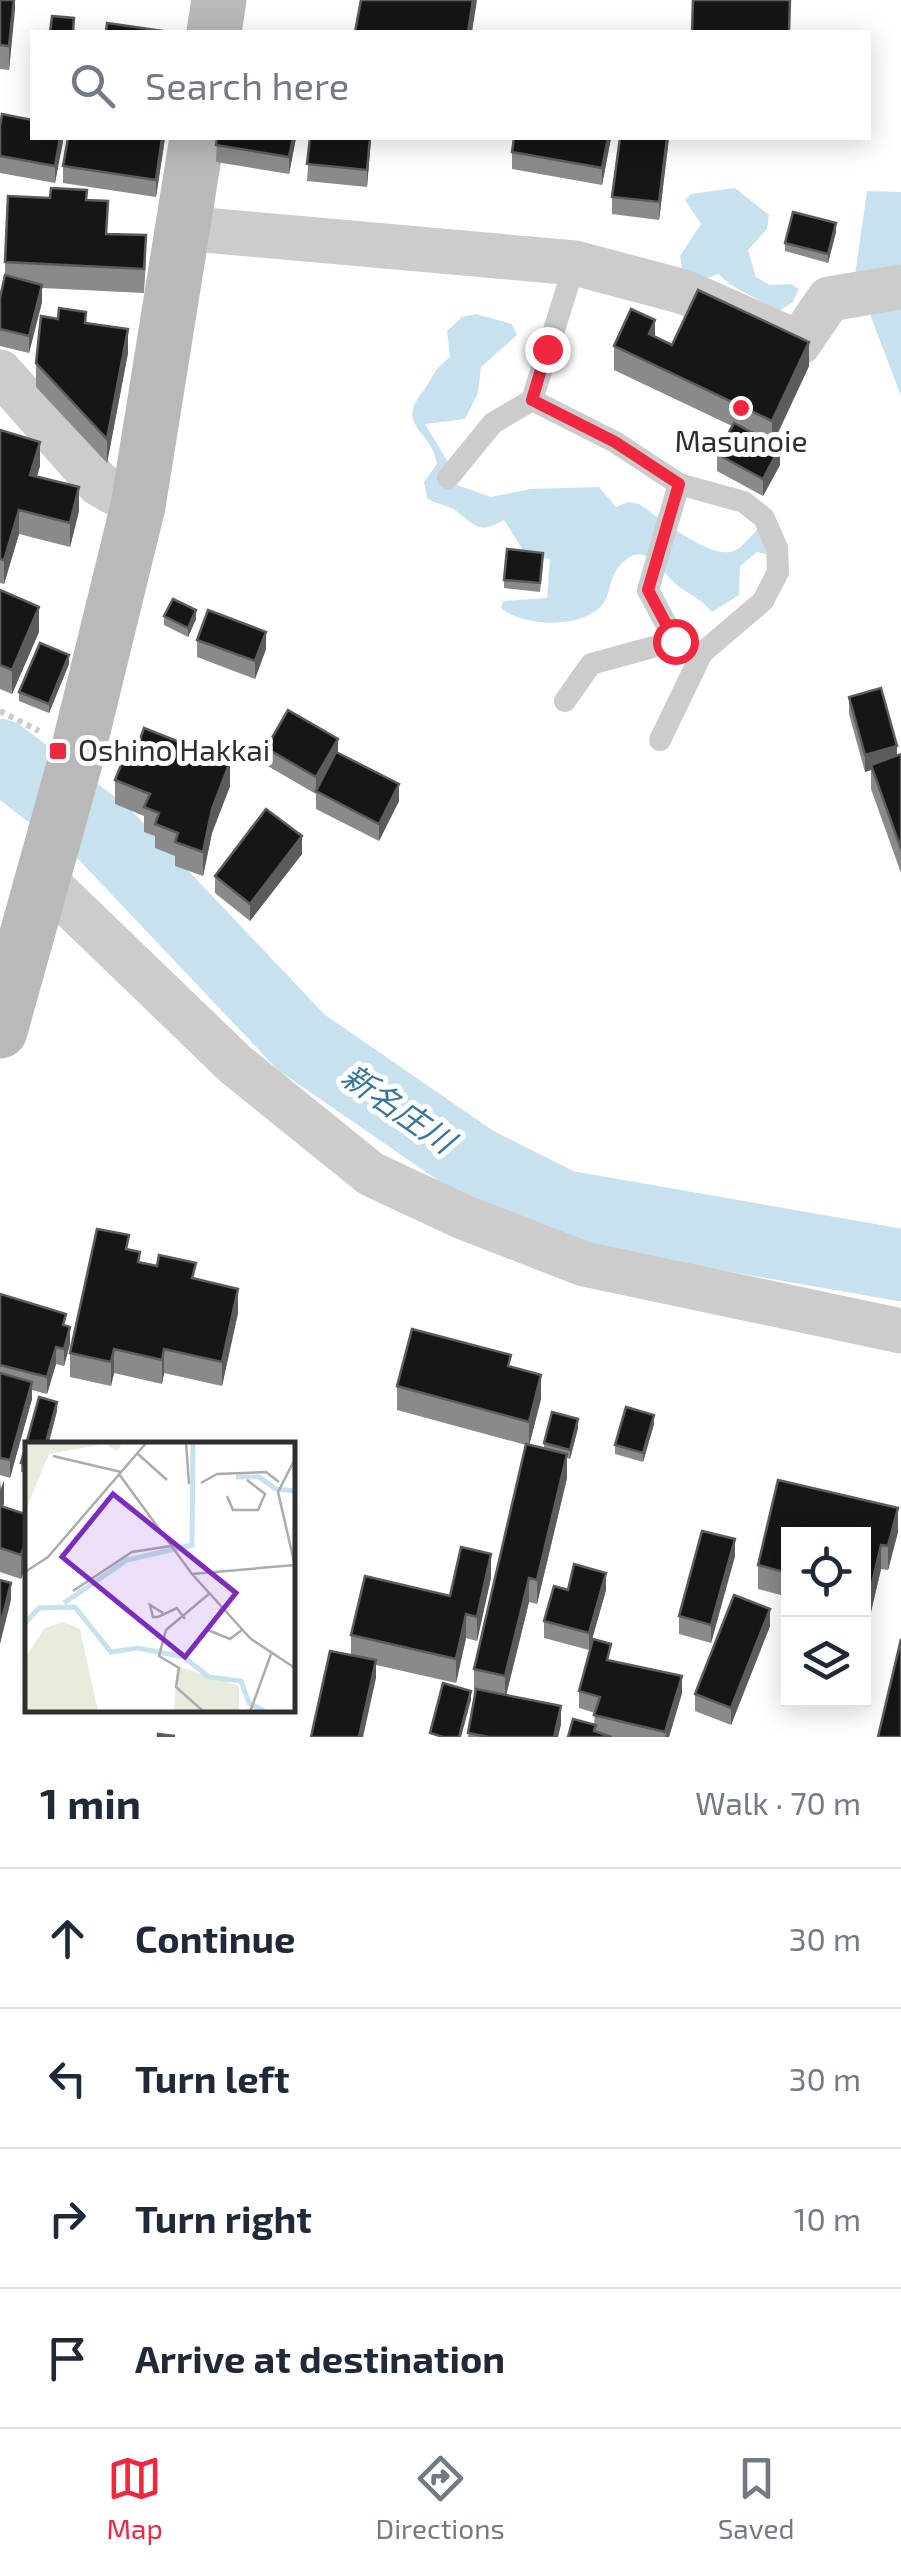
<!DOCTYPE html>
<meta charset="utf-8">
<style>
body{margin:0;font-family:"Exo 2","Noto Sans JP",sans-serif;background:#f6f6f7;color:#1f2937}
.controls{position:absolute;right:30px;bottom:30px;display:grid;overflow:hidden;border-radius:0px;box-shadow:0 5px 25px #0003}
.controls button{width:90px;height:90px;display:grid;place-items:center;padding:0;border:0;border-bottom:2px solid #e0e1e3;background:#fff;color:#1f2937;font:50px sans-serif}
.stop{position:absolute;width:30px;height:30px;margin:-22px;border:8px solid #f1263f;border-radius:50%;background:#fff}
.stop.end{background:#f1263f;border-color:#fff;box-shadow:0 2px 10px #0008}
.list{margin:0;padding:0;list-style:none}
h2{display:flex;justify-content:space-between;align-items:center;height:130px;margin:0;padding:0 40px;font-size:42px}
h2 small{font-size:32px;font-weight:400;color:#747a83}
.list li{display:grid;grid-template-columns:65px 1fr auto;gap:30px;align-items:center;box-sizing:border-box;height:140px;padding:0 40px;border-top:2px solid #e0e1e3}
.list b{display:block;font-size:38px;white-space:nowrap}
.list em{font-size:32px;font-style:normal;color:#747a83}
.icon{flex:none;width:55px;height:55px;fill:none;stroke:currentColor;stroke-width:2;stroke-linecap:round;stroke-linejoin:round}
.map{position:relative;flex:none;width:901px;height:1737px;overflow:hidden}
.search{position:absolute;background:#fff;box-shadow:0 5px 25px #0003;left:30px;right:30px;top:30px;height:110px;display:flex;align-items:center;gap:25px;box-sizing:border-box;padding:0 35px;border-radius:0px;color:#747a83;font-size:38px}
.sheet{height:690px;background:#fff}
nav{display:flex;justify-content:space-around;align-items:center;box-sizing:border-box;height:140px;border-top:2px solid #e0e1e3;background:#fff;font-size:28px;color:#747a83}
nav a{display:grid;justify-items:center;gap:5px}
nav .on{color:#f1263f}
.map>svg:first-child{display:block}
.water{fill:#c7e1ee}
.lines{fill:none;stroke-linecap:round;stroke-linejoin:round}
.river{stroke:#c7e1ee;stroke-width:72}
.path{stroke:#ccc;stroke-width:6;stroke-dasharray:5 5;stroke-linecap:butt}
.lane{stroke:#ccc;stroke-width:22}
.street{stroke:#ccc;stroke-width:45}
.secondary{stroke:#b9b9b9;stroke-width:55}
.wall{fill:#8a8a8a}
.shaded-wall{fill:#5c5c5c}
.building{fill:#161616;stroke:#5c5c5c;stroke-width:2.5}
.route{stroke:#f1263f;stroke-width:12}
.poi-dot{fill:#f1263f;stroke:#fff;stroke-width:4}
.labels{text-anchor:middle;stroke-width:10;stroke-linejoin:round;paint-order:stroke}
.poi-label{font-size:30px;fill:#2f2f2f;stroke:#fff}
.water-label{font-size:32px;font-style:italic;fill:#377797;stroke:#fff}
.inset-river{fill:none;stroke:#c7e1ee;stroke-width:5}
.inset-road{fill:none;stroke:#acacac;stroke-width:2.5}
.view{fill:#7b2cbf;fill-opacity:0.15;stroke:#7b2cbf;stroke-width:5}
.inset-edge{fill:none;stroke:#2f2f2f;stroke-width:5}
</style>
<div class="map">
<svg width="901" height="1737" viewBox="0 0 901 1737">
<rect width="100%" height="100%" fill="#fff"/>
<g class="water">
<path d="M 735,188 L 769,215 L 767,229 L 748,250 L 756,277 L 770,285 L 791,284 L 799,289 L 793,302 L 779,311 L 729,284 L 719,274 L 707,278 L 682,268 L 680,256 L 701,224 L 685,200 L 691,194 Z"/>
<path d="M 867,191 L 901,192 L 901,396 L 855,275 Z"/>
<path d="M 476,314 L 512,324 L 517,335 L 481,367 L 478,393 L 465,419 L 425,424 L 448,462 L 439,479 L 441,487 L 457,485 L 491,497 L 530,489 L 599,487 L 616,507 L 628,502 L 639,504 C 658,517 710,560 734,551 C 742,548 751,536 758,529 L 772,556 L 757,552 L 740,566 L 739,595 L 712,612 C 702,600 694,597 682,589 C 659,573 645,533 617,569 C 609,580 611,594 602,605 C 582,629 523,627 501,608 L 503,601 L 547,598 L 550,559 L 526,555 L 504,520 C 479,534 477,527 456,511 C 447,504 436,505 427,498 L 424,482 L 437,464 C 432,430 396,427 421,394 C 436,375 429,374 450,357 L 447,331 L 462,317 Z"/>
</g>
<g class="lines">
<path class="river" d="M 0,755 L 103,833 L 301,1042 L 475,1162 L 563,1206 L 901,1265"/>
<path class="path" d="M 0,711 L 39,731"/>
<g class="lane">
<path d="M 575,263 L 532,400 L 615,442 L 679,484 L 744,502 L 764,518 L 777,548 L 778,572 L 763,601 L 702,653 L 675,641 L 648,590 L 679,484"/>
<path d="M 448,478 L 493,423 L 532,400"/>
<path d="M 565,701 L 591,664 L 675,641"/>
<path d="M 660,740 L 702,653"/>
</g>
<g class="street">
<path d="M 182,228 L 575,263 L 684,292 L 799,343 L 829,299 L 901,287"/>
<path d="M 0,372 L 99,484 L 138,506"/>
<path d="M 44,880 L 236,1065 L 371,1174 L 463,1217 L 584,1264 L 901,1331"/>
</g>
<g class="secondary">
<path d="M 214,32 L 219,0"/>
<path d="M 0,1031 L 77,755 L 138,506 L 197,138"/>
</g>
</g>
<g class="wall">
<path d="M 0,0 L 15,0 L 9,70 L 0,69 Z"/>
<path d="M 0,126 L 63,138 L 55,183 L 0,173 Z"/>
<path d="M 165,138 L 156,197 L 63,183 L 63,166 Z"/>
<path d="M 217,138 L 296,138 L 289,174 L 216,162 Z"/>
<path d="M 310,138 L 371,138 L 367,187 L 307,181 Z"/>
<path d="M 514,138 L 611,138 L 602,185 L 512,169 L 512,152 Z"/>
<path d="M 620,138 L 669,138 L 659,220 L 612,214 L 612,197 Z"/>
<path d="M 87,200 L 107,234 L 146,260 L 144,293 L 42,288 L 42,302 L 29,353 L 0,346 L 0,298 L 5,277 L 5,262 Z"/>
<path d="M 836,232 L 828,263 L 785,251 L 785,243 Z"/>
<path d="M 86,323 L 128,353 L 107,463 L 36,387 L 36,363 Z"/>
<path d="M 655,337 L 672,345 L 809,366 L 773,444 L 780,465 L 763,496 L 717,471 L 717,454 L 732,426 L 614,370 L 614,346 Z"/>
<path d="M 0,430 L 40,466 L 37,476 L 79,511 L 70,547 L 19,534 L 4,584 L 0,583 Z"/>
<path d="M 543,562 L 540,592 L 504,588 L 504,580 Z"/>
<path d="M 0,590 L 39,632 L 12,694 L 0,689 Z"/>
<path d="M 164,616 L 196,619 L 188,637 L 164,625 Z"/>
<path d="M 197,640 L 266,649 L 255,679 L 197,657 Z"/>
<path d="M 69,664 L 49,713 L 19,701 L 19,692 Z"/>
<path d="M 849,697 L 897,755 L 901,754 L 901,873 L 871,789 L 871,770 L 865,772 L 849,714 Z"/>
<path d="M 266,748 L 338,752 L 399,801 L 379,841 L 316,809 L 316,794 L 266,765 Z"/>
<path d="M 115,780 L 230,786 L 212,833 L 203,876 L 175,866 L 175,856 L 155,848 L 155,836 L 144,832 L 144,816 L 115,804 Z"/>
<path d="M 302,854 L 250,921 L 215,893 L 215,876 Z"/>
<path d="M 129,1249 L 140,1262 L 196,1279 L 238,1313 L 222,1386 L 164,1373 L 162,1384 L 114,1373 L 111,1386 L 70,1377 L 70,1353 Z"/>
<path d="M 0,1294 L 66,1326 L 70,1344 L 64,1366 L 56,1364 L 47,1394 L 32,1390 L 32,1399 L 10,1478 L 0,1475 Z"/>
<path d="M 511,1367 L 541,1399 L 529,1445 L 544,1449 L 544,1443 L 578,1428 L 570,1459 L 567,1458 L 567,1478 L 537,1604 L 529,1602 L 506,1695 L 561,1724 L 558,1737 L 468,1737 L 476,1693 L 474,1693 L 474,1669 L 526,1445 L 397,1410 L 397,1386 Z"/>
<path d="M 39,1397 L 57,1402 L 57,1411 L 49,1443 L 54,1444 L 28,1444 L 28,1474 L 21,1472 L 21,1463 Z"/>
<path d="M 654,1424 L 643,1462 L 615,1454 L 615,1445 Z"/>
<path d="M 0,1479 L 3,1507 L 28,1515 L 28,1560 L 21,1579 L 0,1572 Z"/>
<path d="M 778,1480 L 898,1508 L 898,1532 L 888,1570 L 881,1569 L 870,1616 L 864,1615 L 864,1534 L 788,1534 L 788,1597 L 758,1589 L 758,1565 Z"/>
<path d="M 735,1556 L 711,1643 L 679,1634 L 679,1616 Z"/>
<path d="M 491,1578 L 477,1641 L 466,1638 L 456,1683 L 376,1665 L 376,1678 L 351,1655 L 351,1635 L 450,1596 Z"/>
<path d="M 568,1590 L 606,1590 L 589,1650 L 544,1638 L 544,1621 Z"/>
<path d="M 770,1626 L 731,1725 L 695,1711 L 695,1694 Z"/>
<path d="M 611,1661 L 682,1693 L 669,1737 L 568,1737 L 594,1725 L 595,1713 L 579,1708 L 579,1691 Z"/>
</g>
<g class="shaded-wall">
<path d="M 14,0 L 15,0 L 15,10 L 9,70 L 9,46 Z"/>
<path d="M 473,0 L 477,0 L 472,32 L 468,32 Z"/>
<path d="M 60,138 L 63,138 L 63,142 L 55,183 L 55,166 Z"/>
<path d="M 162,138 L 165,138 L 156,197 L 156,180 Z"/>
<path d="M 293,138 L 296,138 L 289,174 L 289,157 Z"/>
<path d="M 370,138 L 371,138 L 367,187 L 367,170 Z"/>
<path d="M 608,138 L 611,138 L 602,185 L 602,168 Z"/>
<path d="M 667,138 L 669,138 L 659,220 L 659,202 Z"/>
<path d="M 836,223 L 836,232 L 828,263 L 828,254 Z"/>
<path d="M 42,285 L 42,302 L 29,353 L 29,336 Z"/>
<path d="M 655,320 L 655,344 L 649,334 Z"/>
<path d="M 128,329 L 128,353 L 107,463 L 107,439 Z"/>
<path d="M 809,342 L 809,366 L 772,445 L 772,421 Z"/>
<path d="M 40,442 L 40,466 L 30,499 L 30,475 Z"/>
<path d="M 780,447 L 780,465 L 763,496 L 763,479 Z"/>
<path d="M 79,487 L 79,511 L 70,547 L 70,523 Z"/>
<path d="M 19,510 L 19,534 L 4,584 L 4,560 Z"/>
<path d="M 39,607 L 39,632 L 12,694 L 12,670 Z"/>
<path d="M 196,610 L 196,619 L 188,637 L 188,628 Z"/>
<path d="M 266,632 L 266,649 L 255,679 L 255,661 Z"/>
<path d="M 69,655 L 69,664 L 49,713 L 49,704 Z"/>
<path d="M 338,739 L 338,756 L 316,794 L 316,777 Z"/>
<path d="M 897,746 L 897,763 L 871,765 L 871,770 L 865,772 L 865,755 Z"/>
<path d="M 230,762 L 230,786 L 212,833 L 203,876 L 203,852 L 212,809 Z"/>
<path d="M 399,784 L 399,801 L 379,841 L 379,824 Z"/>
<path d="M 302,836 L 302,854 L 250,921 L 250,904 Z"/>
<path d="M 238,1289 L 238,1313 L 222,1386 L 222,1362 Z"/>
<path d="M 70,1327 L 70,1344 L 64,1366 L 64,1349 Z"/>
<path d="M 56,1347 L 56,1364 L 47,1394 L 47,1377 Z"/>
<path d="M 114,1349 L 114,1373 L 111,1386 L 111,1362 Z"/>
<path d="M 164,1349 L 164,1373 L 162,1384 L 162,1360 Z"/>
<path d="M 541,1375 L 541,1399 L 529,1446 L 529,1422 Z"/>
<path d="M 32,1382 L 32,1399 L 10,1478 L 10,1460 Z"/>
<path d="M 57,1402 L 57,1411 L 48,1444 L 46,1444 Z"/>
<path d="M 654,1415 L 654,1424 L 643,1462 L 643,1453 Z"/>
<path d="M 578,1419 L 578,1428 L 570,1459 L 570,1450 Z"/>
<path d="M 567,1454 L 567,1478 L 537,1604 L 537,1580 Z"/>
<path d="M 4,1480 L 4,1504 L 0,1515 L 0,1491 Z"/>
<path d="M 898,1508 L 898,1532 L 888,1570 L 888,1546 Z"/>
<path d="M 28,1536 L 28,1560 L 21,1579 L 21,1555 Z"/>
<path d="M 735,1539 L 735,1556 L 711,1643 L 711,1625 Z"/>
<path d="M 881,1545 L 881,1569 L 870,1616 L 870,1592 Z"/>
<path d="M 491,1554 L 491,1578 L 477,1641 L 477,1617 Z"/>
<path d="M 606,1573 L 606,1590 L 589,1650 L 589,1633 Z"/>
<path d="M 529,1578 L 529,1602 L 505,1700 L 505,1676 Z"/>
<path d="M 11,1583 L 11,1600 L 0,1644 L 0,1627 Z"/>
<path d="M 770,1609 L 770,1626 L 731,1725 L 731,1708 Z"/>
<path d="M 466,1614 L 466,1638 L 456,1683 L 456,1659 Z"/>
<path d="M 376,1660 L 376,1678 L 363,1737 L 359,1737 Z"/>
<path d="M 682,1676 L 682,1693 L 669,1737 L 665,1737 Z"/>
<path d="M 471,1691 L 471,1700 L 461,1737 L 459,1737 Z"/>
<path d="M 561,1706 L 561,1724 L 558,1737 L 554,1737 Z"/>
</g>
<g class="building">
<path d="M 0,0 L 14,0 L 9,46 L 0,45 Z"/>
<path d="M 361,0 L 473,0 L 468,32 L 355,32 Z"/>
<path d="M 693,0 L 790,0 L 789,32 L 692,32 Z"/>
<path d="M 52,16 L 74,18 L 73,32 L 50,32 Z"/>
<path d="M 107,23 L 170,32 L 106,32 Z"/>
<path d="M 2,114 L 32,120 L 32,138 L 60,138 L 55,166 L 0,156 L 0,126 Z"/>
<path d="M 68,138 L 162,138 L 156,180 L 63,166 Z"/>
<path d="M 217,138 L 293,138 L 289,157 L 216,145 Z"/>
<path d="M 310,138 L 370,138 L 367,170 L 307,164 Z"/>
<path d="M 514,138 L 608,138 L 602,168 L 512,152 Z"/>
<path d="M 620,138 L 667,138 L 659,202 L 612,197 Z"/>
<path d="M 51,188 L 87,190 L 86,200 L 108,201 L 106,234 L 146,235 L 144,269 L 5,262 L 8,196 L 50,198 Z"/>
<path d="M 793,212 L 836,223 L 828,254 L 785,243 Z"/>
<path d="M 5,275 L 42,285 L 29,336 L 0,329 L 0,298 Z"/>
<path d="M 698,290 L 809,342 L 772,421 L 614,346 L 631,309 L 655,320 L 649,334 L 672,345 Z"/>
<path d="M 59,308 L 86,312 L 85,323 L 128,329 L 107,439 L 36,363 L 41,316 L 58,319 Z"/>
<path d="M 734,423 L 780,447 L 763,479 L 717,454 Z"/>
<path d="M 0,430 L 40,442 L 30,475 L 79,487 L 70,523 L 19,510 L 4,560 L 0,559 Z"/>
<path d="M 507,549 L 543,553 L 540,583 L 504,580 Z"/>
<path d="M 0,590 L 39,607 L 12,670 L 0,665 Z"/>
<path d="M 173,599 L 196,610 L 188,628 L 164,616 Z"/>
<path d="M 208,610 L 266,632 L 255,661 L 197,640 Z"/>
<path d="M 40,643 L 69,655 L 49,704 L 19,692 Z"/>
<path d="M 881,688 L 897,746 L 865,755 L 849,697 Z"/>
<path d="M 288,710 L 338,739 L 316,777 L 266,748 Z"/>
<path d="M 144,728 L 230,762 L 212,809 L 203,852 L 175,842 L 178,833 L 155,824 L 159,813 L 144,807 L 150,794 L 115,780 L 127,750 L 135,753 Z"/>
<path d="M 336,752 L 399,784 L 379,824 L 316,791 Z"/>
<path d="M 901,754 L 901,849 L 871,765 Z"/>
<path d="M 266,809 L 302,836 L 250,904 L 215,876 Z"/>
<path d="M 97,1229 L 129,1235 L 126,1249 L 140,1252 L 138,1262 L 157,1266 L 159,1255 L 196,1263 L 192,1278 L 238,1289 L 222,1362 L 164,1349 L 162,1360 L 114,1349 L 111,1362 L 70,1353 Z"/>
<path d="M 0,1294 L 66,1314 L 63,1325 L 70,1327 L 64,1349 L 56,1347 L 47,1377 L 0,1365 Z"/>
<path d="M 412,1329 L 511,1355 L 508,1366 L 541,1375 L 529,1422 L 397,1386 Z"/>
<path d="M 0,1373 L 32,1382 L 10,1460 L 0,1458 Z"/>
<path d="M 39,1397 L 57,1402 L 46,1442 L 54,1444 L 28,1444 L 28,1465 L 21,1463 Z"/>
<path d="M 626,1407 L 654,1415 L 643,1453 L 615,1445 Z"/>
<path d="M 552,1412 L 578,1419 L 570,1450 L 544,1443 Z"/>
<path d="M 526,1444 L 567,1454 L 537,1580 L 529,1578 L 505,1676 L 474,1669 Z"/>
<path d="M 778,1480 L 898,1508 L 888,1546 L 881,1545 L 870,1592 L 864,1590 L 864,1534 L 788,1534 L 788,1573 L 758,1565 Z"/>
<path d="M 0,1506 L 28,1515 L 28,1536 L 21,1555 L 0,1548 Z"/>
<path d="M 702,1531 L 735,1539 L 711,1625 L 679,1616 Z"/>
<path d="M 461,1547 L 491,1554 L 477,1617 L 466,1614 L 456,1659 L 351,1635 L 365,1576 L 450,1596 Z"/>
<path d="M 574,1564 L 606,1573 L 589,1633 L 544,1621 L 554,1586 L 568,1590 Z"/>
<path d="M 0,1580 L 11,1583 L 0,1627 Z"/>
<path d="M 734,1595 L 770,1609 L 731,1708 L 695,1694 Z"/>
<path d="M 593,1639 L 611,1644 L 607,1660 L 682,1676 L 665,1732 L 594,1715 L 600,1697 L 579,1691 Z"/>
<path d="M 901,1639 L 901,1737 L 878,1737 Z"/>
<path d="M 330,1651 L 376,1660 L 359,1737 L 311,1737 Z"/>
<path d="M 443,1683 L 471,1691 L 459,1737 L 443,1737 L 430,1733 Z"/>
<path d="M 476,1689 L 561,1706 L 554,1737 L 489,1737 L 468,1733 Z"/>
<path d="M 573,1719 L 596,1725 L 594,1731 L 612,1737 L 568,1737 Z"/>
<path d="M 158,1734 L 175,1736 L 158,1737 Z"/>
</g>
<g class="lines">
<path class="route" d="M 547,349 L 532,400 L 615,442 L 679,484 L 648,590 L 675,641"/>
</g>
<g class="poi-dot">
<circle cx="741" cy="408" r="10"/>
<rect x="48" y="741" width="20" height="20" rx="5"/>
</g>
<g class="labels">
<g class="poi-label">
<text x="741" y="452">Masunoie</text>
<text x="78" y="761" text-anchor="start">Oshino Hakkai</text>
</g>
<g class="water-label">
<text transform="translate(398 1109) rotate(35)" y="11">新名庄川</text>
</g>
</g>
<g transform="translate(25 1442)">
<rect width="270" height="270" fill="#fff"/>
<path d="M 0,0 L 98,0 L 92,9 L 80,2 L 24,12 L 0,70 ZM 38,180 L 55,187 L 73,270 L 0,270 L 0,216 L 20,186 ZM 152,224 L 214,244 L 214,268 L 149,270 Z" fill="#e6eddc"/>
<path class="inset-river" d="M 211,35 L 234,35 L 251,47 L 270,49M 39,161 L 102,118 L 167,103 L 168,0M 0,181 L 14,166 L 50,165 L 86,210 L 113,206 L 159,215 L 184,235 L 216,239 L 224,261 L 241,270"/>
<path class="inset-road" d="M 161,0 L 164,42M 113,12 L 142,38M 28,14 L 96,30M 270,17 L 253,50 L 270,124M 94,32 L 167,132 L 226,197 L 270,226M 176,41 L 192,32 L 241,30 L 254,40M 202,54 L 208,68 L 233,68 L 240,52 L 222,38M 0,130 L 23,115 L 122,0M 167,132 L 270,123M 48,149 L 107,110 L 146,104M 138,171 L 125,163 L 128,175 L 133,175 L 152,166 L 160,177M 183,188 L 205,197 L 217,188M 179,270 L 151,245 L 154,226 L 134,214 L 141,188 L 185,151M 225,270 L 246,212"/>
<path class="view" d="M 88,52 L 211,151 L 160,215 L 37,115 Z"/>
<rect width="270" height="270" class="inset-edge"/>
</g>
</svg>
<div class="controls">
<button><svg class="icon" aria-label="locate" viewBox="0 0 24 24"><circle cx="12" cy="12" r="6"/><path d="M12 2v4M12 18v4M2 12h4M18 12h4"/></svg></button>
<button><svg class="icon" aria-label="layers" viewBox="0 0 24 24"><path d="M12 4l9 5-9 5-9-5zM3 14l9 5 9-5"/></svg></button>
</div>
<div class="stop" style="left:675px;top:641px"></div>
<div class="stop end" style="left:547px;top:349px"></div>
<div class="search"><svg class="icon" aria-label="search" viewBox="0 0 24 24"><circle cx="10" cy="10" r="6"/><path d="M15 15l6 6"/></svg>Search here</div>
</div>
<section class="sheet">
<h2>1 min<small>Walk · 70 m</small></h2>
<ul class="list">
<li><svg class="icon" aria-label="ahead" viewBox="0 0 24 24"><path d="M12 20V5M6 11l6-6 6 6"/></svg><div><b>Continue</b></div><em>30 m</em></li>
<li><svg class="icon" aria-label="left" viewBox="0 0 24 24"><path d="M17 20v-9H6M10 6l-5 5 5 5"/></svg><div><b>Turn left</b></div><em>30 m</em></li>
<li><svg class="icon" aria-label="right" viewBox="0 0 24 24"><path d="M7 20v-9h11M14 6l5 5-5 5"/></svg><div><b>Turn right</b></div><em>10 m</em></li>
<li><svg class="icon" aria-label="arrive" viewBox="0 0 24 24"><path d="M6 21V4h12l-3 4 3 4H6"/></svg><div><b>Arrive at destination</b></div></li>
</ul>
</section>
<nav>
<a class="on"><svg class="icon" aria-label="map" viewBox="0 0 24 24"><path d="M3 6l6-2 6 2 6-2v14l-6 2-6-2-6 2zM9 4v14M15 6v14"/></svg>Map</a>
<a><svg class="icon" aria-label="directions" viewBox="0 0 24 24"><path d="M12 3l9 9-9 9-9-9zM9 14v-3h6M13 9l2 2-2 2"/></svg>Directions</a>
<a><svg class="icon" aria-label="saved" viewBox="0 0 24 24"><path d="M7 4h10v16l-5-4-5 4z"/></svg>Saved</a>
</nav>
